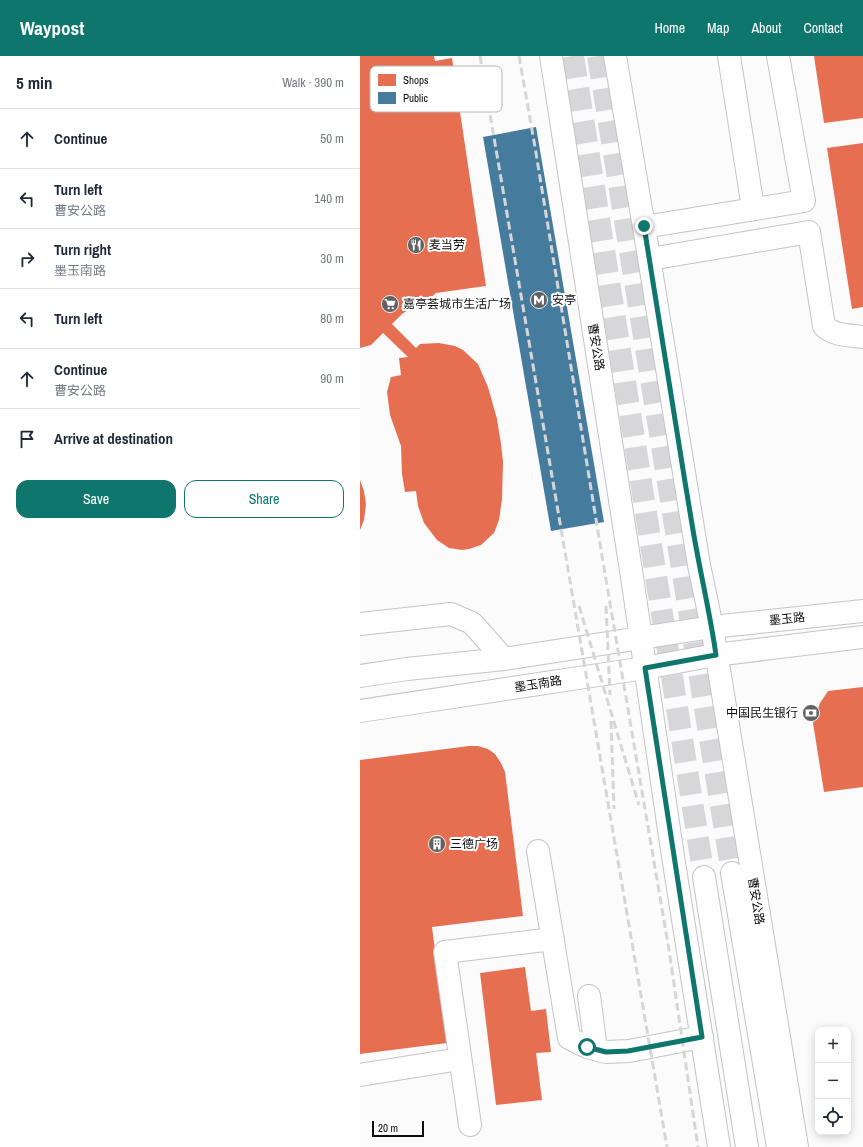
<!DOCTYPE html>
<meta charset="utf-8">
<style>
body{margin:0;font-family:"Archivo Narrow","Noto Sans SC",sans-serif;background:#f2f2f3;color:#1f2937}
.controls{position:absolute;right:12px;bottom:12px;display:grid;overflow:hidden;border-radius:8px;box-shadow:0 2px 10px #0003}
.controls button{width:36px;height:36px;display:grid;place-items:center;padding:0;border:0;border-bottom:1px solid #e0e1e3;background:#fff;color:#1f2937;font:20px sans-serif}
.scale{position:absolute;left:12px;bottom:10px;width:52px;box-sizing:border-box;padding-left:4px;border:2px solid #0e0c11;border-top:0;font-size:11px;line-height:14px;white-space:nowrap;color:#0e0c11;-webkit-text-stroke:3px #fff;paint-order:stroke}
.stop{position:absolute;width:12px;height:12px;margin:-9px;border:3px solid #0f766e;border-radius:50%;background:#fff}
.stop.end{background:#0f766e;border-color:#fff;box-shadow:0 1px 4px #0008}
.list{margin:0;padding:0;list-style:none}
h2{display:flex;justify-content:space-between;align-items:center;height:52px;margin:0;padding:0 16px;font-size:17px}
h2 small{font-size:13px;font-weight:400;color:#747a83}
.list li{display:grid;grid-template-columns:26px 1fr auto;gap:12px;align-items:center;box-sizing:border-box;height:60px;padding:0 16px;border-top:1px solid #e0e1e3}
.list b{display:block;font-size:15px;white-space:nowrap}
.list p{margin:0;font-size:13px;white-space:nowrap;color:#747a83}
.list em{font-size:13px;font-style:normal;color:#747a83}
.actions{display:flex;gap:8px;padding:12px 16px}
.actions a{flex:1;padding:9px 0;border:1px solid #0f766e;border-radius:12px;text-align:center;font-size:14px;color:#0f766e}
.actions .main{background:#0f766e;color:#fff}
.icon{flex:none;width:22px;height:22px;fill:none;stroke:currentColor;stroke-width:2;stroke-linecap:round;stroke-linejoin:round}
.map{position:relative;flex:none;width:503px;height:1091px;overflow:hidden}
header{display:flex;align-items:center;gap:24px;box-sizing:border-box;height:56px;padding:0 20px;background:#0f766e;color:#fff}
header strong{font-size:19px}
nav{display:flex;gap:22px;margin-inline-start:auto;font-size:14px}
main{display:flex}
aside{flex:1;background:#fff}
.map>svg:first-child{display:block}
.shops{fill:#e76f51}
.public{fill:#457b9d}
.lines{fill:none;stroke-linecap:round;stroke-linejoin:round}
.highway-tunnel{stroke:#d7d7d9;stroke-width:22;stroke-dasharray:22 11;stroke-linecap:butt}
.minor-casing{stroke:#c5c3c7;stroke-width:24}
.major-casing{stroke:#c5c3c7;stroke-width:24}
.highway-casing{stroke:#c5c3c7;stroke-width:24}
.minor{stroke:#fefeff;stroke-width:22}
.major{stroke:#fefeff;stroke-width:22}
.highway{stroke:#fefeff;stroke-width:22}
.rail{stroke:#d6d6d7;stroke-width:3;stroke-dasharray:8 4;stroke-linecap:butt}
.route{stroke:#0f766e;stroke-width:5}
.labels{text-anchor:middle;stroke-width:4;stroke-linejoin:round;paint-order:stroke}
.poi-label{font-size:12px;fill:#0e0c11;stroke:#fff;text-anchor:start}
.street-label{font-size:12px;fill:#0e0c11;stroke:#fff}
.key{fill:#fff;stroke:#b7b6b8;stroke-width:1}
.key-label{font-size:11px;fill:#0e0c11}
</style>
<header>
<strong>Waypost</strong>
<nav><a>Home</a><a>Map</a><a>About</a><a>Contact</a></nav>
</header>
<main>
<aside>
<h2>5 min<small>Walk · 390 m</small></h2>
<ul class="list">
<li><svg class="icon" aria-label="ahead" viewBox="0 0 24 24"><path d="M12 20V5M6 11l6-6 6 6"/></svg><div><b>Continue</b></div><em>50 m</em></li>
<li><svg class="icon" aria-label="left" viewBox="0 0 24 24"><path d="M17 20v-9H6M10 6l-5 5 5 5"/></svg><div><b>Turn left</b><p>曹安公路</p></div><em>140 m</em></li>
<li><svg class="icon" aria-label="right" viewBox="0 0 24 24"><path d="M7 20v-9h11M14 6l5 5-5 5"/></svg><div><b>Turn right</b><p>墨玉南路</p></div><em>30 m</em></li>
<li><svg class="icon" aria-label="left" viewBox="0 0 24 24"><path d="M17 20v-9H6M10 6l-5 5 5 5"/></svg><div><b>Turn left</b></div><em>80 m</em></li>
<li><svg class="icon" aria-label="ahead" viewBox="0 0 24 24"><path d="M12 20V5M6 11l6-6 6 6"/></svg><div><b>Continue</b><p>曹安公路</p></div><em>90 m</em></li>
<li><svg class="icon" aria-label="arrive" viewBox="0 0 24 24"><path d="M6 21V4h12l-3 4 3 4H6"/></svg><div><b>Arrive at destination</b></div></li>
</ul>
<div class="actions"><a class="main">Save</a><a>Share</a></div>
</aside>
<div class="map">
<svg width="503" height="1091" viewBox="0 0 503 1091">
<rect width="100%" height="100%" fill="#fbfbfc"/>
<g class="shops">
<path d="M 0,0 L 74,0 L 75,5 L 92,2 L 126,230 L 76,237 L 66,246 L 54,250 L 42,258 L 32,268 L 56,292 L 60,288 L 79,287 L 95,290 L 103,294 L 118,308 L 128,331 L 137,363 L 141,388 L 143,406 L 142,443 L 139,464 L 134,477 L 121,489 L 109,493 L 102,494 L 89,492 L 77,484 L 64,467 L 58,450 L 56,435 L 45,436 L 42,418 L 41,390 L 30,359 L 27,336 L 31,321 L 41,319 L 39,302 L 48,301 L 23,277 L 11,289 L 0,292 Z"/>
<path d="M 454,0 L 503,0 L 503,62 L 464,67 Z"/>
<path d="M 503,87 L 503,251 L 492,253 L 467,92 Z"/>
<path d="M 0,424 L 4,435 L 6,448 L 4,464 L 0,474 Z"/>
<path d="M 503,631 L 503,731 L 464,736 L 453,667 L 460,647 L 468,635 Z"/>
<path d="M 109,690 L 118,690 L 128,693 L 135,698 L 141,707 L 145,716 L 163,860 L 72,871 L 87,987 L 0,998 L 0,704 Z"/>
<path d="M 165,911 L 171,955 L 186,953 L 191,996 L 176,997 L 182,1044 L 136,1049 L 120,917 Z"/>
</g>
<path class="public" d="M 176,71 L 244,466 L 191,475 L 123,81 Z"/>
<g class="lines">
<g class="highway-tunnel">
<path d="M 213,0 L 344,821"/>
<path d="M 238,0 L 372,817"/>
</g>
<g class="minor-casing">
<g id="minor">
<path d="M 369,0 L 393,152"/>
<path d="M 284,171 L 444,145 L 418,0"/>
<path d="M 290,203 L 449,176 L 464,270 C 474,280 490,279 503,281"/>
<path d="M 0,568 L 91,558 L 112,567 L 144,603"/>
<path d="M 178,795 L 209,982 L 227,991 L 246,996 L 269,995 L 342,981"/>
<path d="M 229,940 L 236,993"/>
<path d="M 0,1019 L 100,1003"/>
<path d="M 110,1069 L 85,896 L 193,883"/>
</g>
</g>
<g class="major-casing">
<g id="major">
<path d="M 191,0 L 272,521 L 312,794 L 359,1091"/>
<path d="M 255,0 L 284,171 L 339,509 L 352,571 L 437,1091"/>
<path d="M 0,620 L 47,613 L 144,603 L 352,571 L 503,555"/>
<path d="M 0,655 L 285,612 L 355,599 L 503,581"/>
</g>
</g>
<g class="highway-casing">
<g id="highway">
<path d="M 372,817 L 418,1091"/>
<path d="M 344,821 L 387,1091"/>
</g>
</g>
<use href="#minor" class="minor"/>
<use href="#major" class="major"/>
<use href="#highway" class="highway"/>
<g class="rail">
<path d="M 120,0 L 307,1091"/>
<path d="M 159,0 L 175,91 L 244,512 L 309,894 L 338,1091"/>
<path d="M 219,550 L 279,749"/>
<path d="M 246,550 L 250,639"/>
<path d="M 251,665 L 254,753"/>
</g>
</g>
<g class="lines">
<path class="route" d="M 227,991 L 246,996 L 268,995 L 342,981 L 285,612 L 356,599 C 350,557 340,516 333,474 C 316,373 300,272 284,170"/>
</g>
<defs>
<g id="restaurant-disc" transform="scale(0.9)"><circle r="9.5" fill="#616063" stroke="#fff"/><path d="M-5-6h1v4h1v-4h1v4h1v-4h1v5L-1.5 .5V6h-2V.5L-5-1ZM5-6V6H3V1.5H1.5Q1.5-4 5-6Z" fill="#fff"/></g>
<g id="metro-disc" transform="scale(0.9)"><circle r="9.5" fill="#616063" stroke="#fff"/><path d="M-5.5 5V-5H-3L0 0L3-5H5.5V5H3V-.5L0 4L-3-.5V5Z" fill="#fff"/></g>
<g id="supermarket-disc" transform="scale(0.9)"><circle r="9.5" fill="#616063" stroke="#fff"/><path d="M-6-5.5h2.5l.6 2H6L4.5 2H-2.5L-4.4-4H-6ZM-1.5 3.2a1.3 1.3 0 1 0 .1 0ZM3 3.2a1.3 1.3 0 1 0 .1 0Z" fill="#fff"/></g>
<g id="bank-disc" transform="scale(0.9)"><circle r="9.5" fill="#616063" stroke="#fff"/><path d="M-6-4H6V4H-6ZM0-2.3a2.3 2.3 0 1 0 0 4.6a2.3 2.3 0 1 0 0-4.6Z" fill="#fff"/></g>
<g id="building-disc" transform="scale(0.9)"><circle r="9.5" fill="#616063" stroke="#fff"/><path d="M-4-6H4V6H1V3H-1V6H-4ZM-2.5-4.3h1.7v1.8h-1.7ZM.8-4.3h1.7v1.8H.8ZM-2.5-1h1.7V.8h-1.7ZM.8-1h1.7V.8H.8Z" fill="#fff"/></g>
</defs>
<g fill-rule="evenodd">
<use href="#restaurant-disc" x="56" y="189"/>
<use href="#metro-disc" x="179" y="244"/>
<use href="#supermarket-disc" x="30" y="248"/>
<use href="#bank-disc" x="451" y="657"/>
<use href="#building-disc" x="77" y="788"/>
</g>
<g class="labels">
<g class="poi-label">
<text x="69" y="193">麦当劳</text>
<text x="192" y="248">安亭</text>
<text x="43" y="252">嘉亭荟城市生活广场</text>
<text x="438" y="661" text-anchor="end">中国民生银行</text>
<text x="90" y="792">三德广场</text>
</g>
<g class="street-label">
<text transform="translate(236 291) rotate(81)" y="4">曹安公路</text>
<text transform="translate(427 563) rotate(-6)" y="4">墨玉路</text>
<text transform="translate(178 628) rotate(-9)" y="4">墨玉南路</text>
<text transform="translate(396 845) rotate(81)" y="4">曹安公路</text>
</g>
</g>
<rect x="10" y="10" width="132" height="46" rx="6" class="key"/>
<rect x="18" y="18" width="18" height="12" fill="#e76f51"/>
<rect x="18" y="36" width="18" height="12" fill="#457b9d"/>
<g class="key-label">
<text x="43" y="28">Shops</text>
<text x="43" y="46">Public</text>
</g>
</svg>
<div class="controls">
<button>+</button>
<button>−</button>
<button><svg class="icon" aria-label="locate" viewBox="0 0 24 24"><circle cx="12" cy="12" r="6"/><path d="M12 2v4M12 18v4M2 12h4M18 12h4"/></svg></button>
</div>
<div class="scale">20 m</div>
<div class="stop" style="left:227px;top:991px"></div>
<div class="stop end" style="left:284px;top:170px"></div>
</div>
</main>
